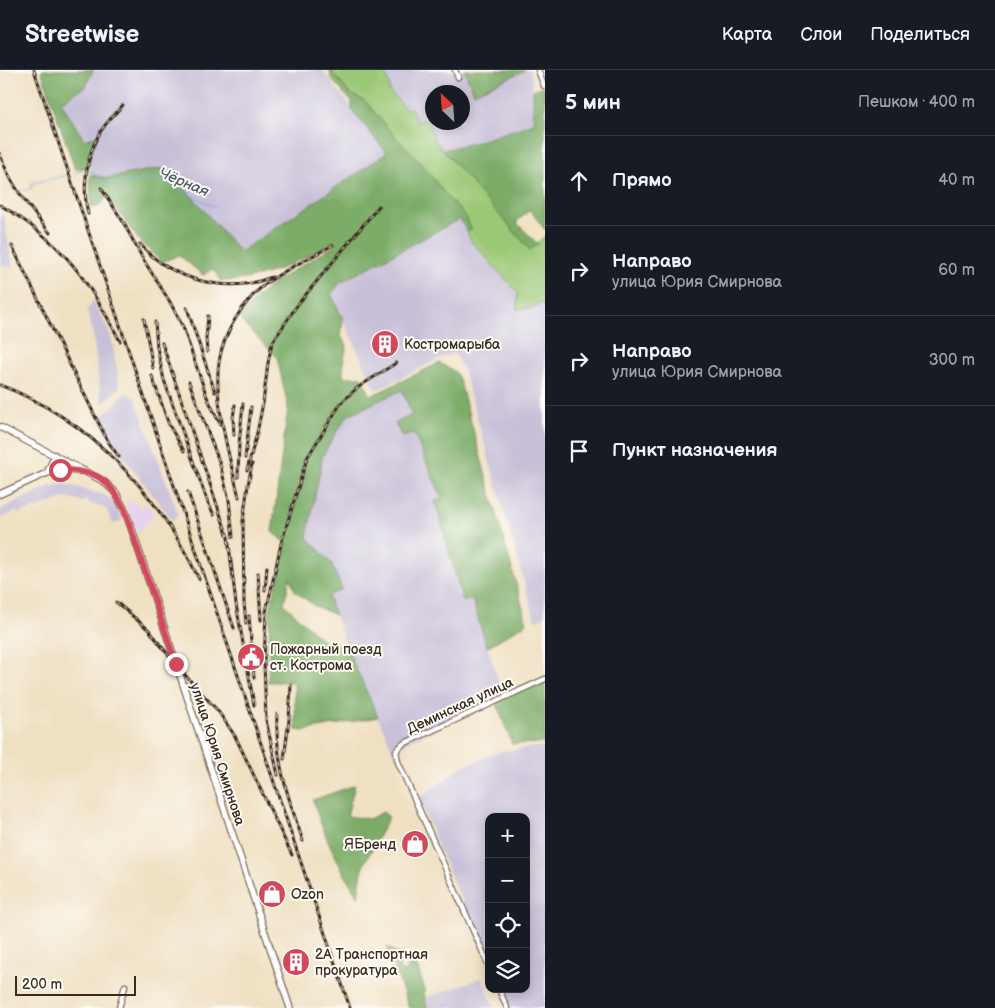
<!DOCTYPE html>
<html lang="ru">
<meta charset="utf-8">
<style>
body{margin:0;font-family:"Balsamiq Sans",sans-serif;background:#20242c;color:#f1f3f6}
.controls{position:absolute;right:15px;bottom:15px;display:grid;overflow:hidden;border-radius:10px;box-shadow:0 2px 12px #0003}
.controls button{width:45px;height:45px;display:grid;place-items:center;padding:0;border:0;border-bottom:1px solid #363941;background:#171b24;color:#f1f3f6;font:25px sans-serif}
.compass{position:absolute;left:425px;top:15px;width:45px;height:45px;border-radius:50%;background:#171b24;box-shadow:0 2px 12px #0003;rotate:335deg}
.scale{position:absolute;left:15px;bottom:12px;width:121px;box-sizing:border-box;padding-left:5px;border:2px solid #3b2a1e;border-top:0;font-size:14px;line-height:18px;white-space:nowrap;color:#3b2a1e;-webkit-text-stroke:4px #fdfcf7;paint-order:stroke}
.stop{position:absolute;width:15px;height:15px;margin:-11px;border:4px solid #d1495b;border-radius:50%;background:#fff}
.stop.end{background:#d1495b;border-color:#fff;box-shadow:0 1px 5px #0008}
.list{margin:0;padding:0;list-style:none}
h2{display:flex;justify-content:space-between;align-items:center;height:65px;margin:0;padding:0 20px;font-size:21px}
h2 small{font-size:16px;font-weight:400;color:#9ea1a6}
.list li{display:grid;grid-template-columns:32px 1fr auto;gap:15px;align-items:center;box-sizing:border-box;height:90px;padding:0 20px;border-top:1px solid #363941}
.list b{display:block;font-size:19px;white-space:nowrap}
.list p{margin:0;font-size:16px;white-space:nowrap;color:#9ea1a6}
.list em{font-size:16px;font-style:normal;color:#9ea1a6}
.icon{flex:none;width:28px;height:28px;fill:none;stroke:currentColor;stroke-width:2;stroke-linecap:round;stroke-linejoin:round}
.map{position:relative;flex:none;width:545px;height:938px;overflow:hidden}
header{display:flex;align-items:center;gap:30px;box-sizing:border-box;height:70px;padding:0 25px;background:#171b24;border-bottom:1px solid #363941}
header strong{font-size:24px}
nav{display:flex;gap:28px;margin-inline-start:auto;font-size:18px}
main{display:flex}
aside{flex:1;background:#171b24}
.map>svg:first-child{display:block}
.built{fill:#e6d3f0}
.industrial{fill:#c8c0d8;fill-rule:evenodd}
.green{fill:#9bc876;stroke:#6b794a}
.forest{fill:#7cac67;stroke:#5c6b42}
.lines{fill:none;stroke-linecap:round;stroke-linejoin:round}
.stream{stroke:#77a6e1;stroke-width:1}
.street-casing{stroke:#7a6a57;stroke-width:7}
.secondary-casing{stroke:#7a6a57;stroke-width:8}
.street{stroke:#fff;stroke-width:4.5}
.secondary{stroke:#fff;stroke-width:5.5}
.rail-casing{stroke:#3b2a1e;stroke-width:3}
.rail{stroke:#fdfcf7;stroke-width:1;stroke-dasharray:4;stroke-linecap:butt}
.route{stroke:#d1495b;stroke-width:6}
.labels{text-anchor:middle;stroke-width:4;stroke-linejoin:round;paint-order:stroke}
.poi-label{font-size:14px;fill:#3b2a1e;stroke:#fdfcf7;text-anchor:start}
.street-label{font-size:14px;fill:#3b2a1e;stroke:#fdfcf7}
.water-label{font-size:15px;font-style:italic;fill:#535c6c;stroke:#fdfcf7}
</style>
<header>
<strong>Streetwise</strong>
<nav><a>Карта</a><a>Слои</a><a>Поделиться</a></nav>
</header>
<main>
<div class="map">
<svg width="545" height="938" viewBox="0 0 545 938">
<rect width="100%" height="100%" fill="#fdfcf7"/>
<filter id="ink" filterUnits="userSpaceOnUse"><feTurbulence type="fractalNoise" baseFrequency=".02" numOctaves="2"/><feDisplacementMap in="SourceGraphic" scale="10" xChannelSelector="R" yChannelSelector="G"/><feConvolveMatrix kernelMatrix="1 2 1 2 8 2 1 2 1" color-interpolation-filters="sRGB"/></filter>
<filter id="wash" filterUnits="userSpaceOnUse"><feTurbulence type="fractalNoise" baseFrequency=".0096" numOctaves="4" result="noise"/><feDisplacementMap in="SourceGraphic" scale="20" xChannelSelector="R" yChannelSelector="G"/><feGaussianBlur stdDeviation="1.12" result="paint"/><feColorMatrix in="noise" values="0 0 0 0 0 0 0 0 0 0 0 0 0 0 0 0 0 1.4 0 .05"/><feComposite in="paint" operator="in"/></filter>
<g filter="url(#wash)">
<rect width="100%" height="100%" fill="#f0e0c2"/>
<path class="built" d="M 132,432 L 141,438 L 147,434 L 155,445 L 148,451 L 142,459 L 136,461 L 125,433 Z"/>
<g class="industrial">
<path d="M 93,0 L 322,0 L 387,83 L 240,182 L 181,114 L 161,98 L 108,108 L 90,105 L 87,98 L 96,66 L 84,70 L 60,32 L 86,16 Z"/>
<path d="M 384,0 L 453,0 L 454,2 L 464,0 L 474,23 L 526,0 L 530,0 L 533,20 L 534,53 L 473,73 L 443,80 L 435,71 L 429,52 L 417,52 L 411,38 L 406,39 L 389,21 L 389,14 ZM 432,22 L 462,22 L 462,52 L 432,52 Z"/>
<path d="M 0,144 L 4,146 L 13,198 L 0,194 Z"/>
<path d="M 460,149 L 472,172 L 530,238 L 545,232 L 545,547 L 535,550 L 464,302 L 456,285 L 451,284 L 445,286 L 376,320 L 331,224 L 341,212 Z"/>
<path d="M 93,230 L 111,266 L 120,317 L 102,334 L 93,264 L 87,241 Z"/>
<path d="M 402,320 L 412,345 L 395,354 L 414,363 L 442,429 L 435,431 L 463,531 L 472,529 L 500,616 L 450,638 L 456,650 L 403,674 L 396,681 L 398,692 L 346,576 L 328,526 L 341,519 L 307,467 L 323,385 L 334,366 L 348,345 Z"/>
<path d="M 126,322 L 135,328 L 178,443 L 173,451 L 111,371 L 99,350 Z"/>
<path d="M 66,414 L 104,425 L 113,430 L 122,451 L 113,454 L 106,439 L 89,433 L 87,430 L 83,432 L 65,428 L 18,444 L 16,441 L 0,449 L 0,439 L 50,416 Z"/>
<path d="M 545,676 L 545,938 L 510,938 L 501,919 L 526,919 L 526,747 L 489,747 L 489,891 L 439,779 L 419,728 L 463,696 L 502,681 Z"/>
<path d="M 481,908 L 495,938 L 425,938 L 423,929 Z"/>
</g>
<path class="green" d="M 331,0 L 384,0 L 389,14 L 389,21 L 406,39 L 411,38 L 417,52 L 423,50 L 429,52 L 435,71 L 443,80 L 530,179 L 545,166 L 545,232 L 530,238 L 517,239 L 518,223 L 472,172 L 467,162 L 472,159 L 463,143 L 449,129 L 418,89 L 397,69 L 365,31 L 349,23 Z"/>
<g class="forest">
<path d="M 41,0 L 93,0 L 86,16 L 61,32 L 84,70 L 96,66 L 87,98 L 75,99 Z"/>
<path d="M 330,0 L 349,23 L 365,31 L 397,69 L 418,89 L 449,129 L 463,143 L 472,159 L 467,162 L 460,149 L 341,212 L 331,224 L 343,249 L 341,267 L 347,275 L 343,293 L 343,307 L 361,307 L 371,326 L 439,293 L 455,302 L 459,309 L 527,553 L 487,577 L 472,529 L 463,531 L 435,431 L 442,428 L 414,364 L 402,367 L 395,353 L 412,345 L 402,320 L 348,345 L 334,366 L 323,385 L 307,467 L 331,493 L 342,519 L 328,526 L 335,545 L 313,535 L 295,521 L 290,507 L 284,534 L 320,568 L 331,574 L 346,576 L 378,647 L 302,661 L 296,660 L 294,612 L 268,612 L 270,540 L 283,488 L 285,472 L 272,462 L 288,337 L 277,287 L 242,252 L 240,247 L 254,230 L 273,213 L 335,175 L 333,172 C 298,192 263,211 221,211 L 213,199 L 203,205 L 179,185 L 162,192 L 141,173 L 107,126 L 101,134 L 91,138 L 90,105 L 108,108 L 161,98 L 181,114 L 240,182 L 387,83 L 352,40 L 352,32 L 331,9 Z"/>
<path d="M 464,0 L 526,0 L 474,23 Z"/>
<path d="M 544,16 L 545,16 L 545,160 L 530,140 L 516,152 L 538,174 L 530,180 L 443,80 L 474,73 L 534,53 L 533,20 Z"/>
<path d="M 545,609 L 545,673 L 512,674 L 496,632 Z"/>
<path d="M 355,715 L 347,746 L 369,749 L 383,742 L 389,747 L 363,796 L 358,827 C 339,796 323,764 313,730 Z"/>
<path d="M 387,877 L 401,886 L 399,900 L 405,902 L 410,890 L 415,891 L 424,917 L 425,930 L 427,938 L 409,938 Z"/>
</g>
<g class="lines">
<g class="stream">
<path d="M 91,101 L 106,113 L 122,114 L 137,110 L 155,108 L 215,137"/>
<path d="M 75,103 L 82,100"/>
<path d="M 24,121 L 32,118 L 32,113 L 65,106"/>
</g>
</g>
</g>
<g filter="url(#ink)">
<g class="lines">
<g class="street-casing">
<g id="street">
<path d="M 455,0 L 458,7"/>
<path d="M 538,0 L 544,16"/>
<path d="M 489,896 L 398,692 L 396,681 L 403,674 L 545,609"/>
<path d="M 499,919 L 507,938"/>
<path d="M 119,938 L 125,916"/>
</g>
</g>
<g class="secondary-casing">
<g id="secondary">
<path d="M 0,357 L 103,411 L 116,423 L 125,441 L 131,457 L 290,938"/>
<path d="M 47,403 L 55,385"/>
<path d="M 0,424 L 47,403 L 60,400 L 84,401"/>
</g>
</g>
<use href="#street" class="street"/>
<use href="#secondary" class="secondary"/>
<g class="rail-casing">
<g id="rail">
<path d="M 34,0 L 350,938"/>
<path d="M 0,84 C 10,115 30,138 50,163"/>
<path d="M 101,118 L 126,156"/>
<path d="M 0,135 C 62,171 88,209 120,271"/>
<path d="M 88,144 C 82,120 86,88 98,66 C 104,54 114,45 123,35"/>
<path d="M 122,150 L 143,189 L 170,232 L 183,257 L 207,327 L 220,354"/>
<path d="M 140,174 C 171,210 227,225 272,207"/>
<path d="M 12,176 L 96,348 L 109,373 L 119,387"/>
<path d="M 187,238 L 215,322"/>
<path d="M 144,249 L 153,298"/>
<path d="M 155,252 L 157,277 L 164,310 L 207,430 L 214,445"/>
<path d="M 162,273 L 228,467 L 236,534 L 254,635"/>
<path d="M 207,282 L 206,269 L 208,246"/>
<path d="M 152,306 L 169,355 L 184,381"/>
<path d="M 189,312 L 220,394 L 229,430 L 233,467"/>
<path d="M 0,315 C 90,349 158,423 199,509"/>
<path d="M 234,365 L 233,348 L 235,335"/>
<path d="M 245,388 L 251,337"/>
<path d="M 247,400 L 257,363 L 263,333 L 268,293 L 272,273 L 298,234 L 379,136"/>
<path d="M 238,407 L 239,374 L 243,334"/>
<path d="M 188,422 L 234,558"/>
<path d="M 239,427 C 230,390 213,329 219,292 C 223,264 242,233 264,215 C 285,199 310,188 333,175"/>
<path d="M 258,503 L 261,550"/>
<path d="M 265,520 L 267,497"/>
<path d="M 116,532 L 149,560 L 176,595 L 218,641 L 235,666 L 292,785"/>
<path d="M 249,546 L 254,608"/>
<path d="M 246,553 L 244,533 L 243,451 L 248,415 L 252,394"/>
<path d="M 277,644 C 275,692 288,727 303,771"/>
<path d="M 284,689 L 289,650 L 291,615"/>
<path d="M 278,705 L 266,650 L 264,592 L 266,542 L 281,474 L 307,388 L 341,333 L 357,318 L 396,293"/>
</g>
</g>
<use href="#rail" class="rail"/>
</g>
</g>
<g class="lines" filter="url(#ink)">
<path class="route" d="M 60,400 C 96,400 109,408 125,441 L 176,594"/>
</g>
<defs>
<g id="building-disc" transform="scale(1.4375)"><circle r="9.5" fill="#d1495b" stroke="#fdfcf7"/><path d="M-4-6H4V6H1V3H-1V6H-4ZM-2.5-4.3h1.7v1.8h-1.7ZM.8-4.3h1.7v1.8H.8ZM-2.5-1h1.7V.8h-1.7ZM.8-1h1.7V.8H.8Z" fill="#fff"/></g>
<g id="civic-disc" transform="scale(1.4375)"><circle r="9.5" fill="#d1495b" stroke="#fdfcf7"/><path d="M-.6-6.5H3V-4.5H.6V-3L4-1V1h2V6H-6V1h2V-1L-.6-3ZM-1.2 2.5V6h2.4V2.5Z" fill="#fff"/></g>
<g id="shop-disc" transform="scale(1.4375)"><circle r="9.5" fill="#d1495b" stroke="#fdfcf7"/><path d="M-5-2.5h2.3a2.7 3.5 0 0 1 5.4 0H5L5.5 6h-11ZM-1.5-2.5h3a1.5 2.3 0 0 0-3 0Z" fill="#fff"/></g>
</defs>
<g fill-rule="evenodd">
<use href="#building-disc" x="385" y="274"/>
<use href="#civic-disc" x="251" y="587"/>
<use href="#shop-disc" x="415" y="774"/>
<use href="#shop-disc" x="272" y="824"/>
<use href="#building-disc" x="296" y="892"/>
</g>
<g class="labels">
<g class="poi-label">
<text x="404" y="279">Костромарыба</text>
<text x="270" y="584">Пожарный поезд<tspan x="270" dy="16">ст. Кострома</tspan></text>
<text x="396" y="779" text-anchor="end">ЯБренд</text>
<text x="291" y="829">Ozon</text>
<text x="315" y="889">2А Транспортная<tspan x="315" dy="16">прокуратура</tspan></text>
</g>
<g class="street-label">
<text transform="translate(460 635) rotate(-25)" y="5">Деминская улица</text>
<text transform="translate(218 684) rotate(72)" y="5">улица Юрия Смирнова</text>
</g>
<g class="water-label">
<text transform="translate(184 112) rotate(23)" y="5">Чёрная</text>
</g>
</g>
</svg>
<div class="controls">
<button>+</button>
<button>−</button>
<button><svg class="icon" aria-label="locate" viewBox="0 0 24 24"><circle cx="12" cy="12" r="6"/><path d="M12 2v4M12 18v4M2 12h4M18 12h4"/></svg></button>
<button><svg class="icon" aria-label="layers" viewBox="0 0 24 24"><path d="M12 4l9 5-9 5-9-5zM3 14l9 5 9-5"/></svg></button>
</div>
<svg class="compass" viewBox="-18 -18 36 36"><path d="M0-13l5 13h-10z" fill="#e53935"/><path d="M0 13l5-13h-10z" fill="#9ea1a6"/></svg>
<div class="scale">200 m</div>
<div class="stop" style="left:60px;top:400px"></div>
<div class="stop end" style="left:176px;top:594px"></div>
</div>
<aside>
<h2>5 мин<small>Пешком · 400 m</small></h2>
<ul class="list">
<li><svg class="icon" aria-label="ahead" viewBox="0 0 24 24"><path d="M12 20V5M6 11l6-6 6 6"/></svg><div><b>Прямо</b></div><em>40 m</em></li>
<li><svg class="icon" aria-label="right" viewBox="0 0 24 24"><path d="M7 20v-9h11M14 6l5 5-5 5"/></svg><div><b>Направо</b><p>улица Юрия Смирнова</p></div><em>60 m</em></li>
<li><svg class="icon" aria-label="right" viewBox="0 0 24 24"><path d="M7 20v-9h11M14 6l5 5-5 5"/></svg><div><b>Направо</b><p>улица Юрия Смирнова</p></div><em>300 m</em></li>
<li><svg class="icon" aria-label="arrive" viewBox="0 0 24 24"><path d="M6 21V4h12l-3 4 3 4H6"/></svg><div><b>Пункт назначения</b></div></li>
</ul>
</aside>
</main>
